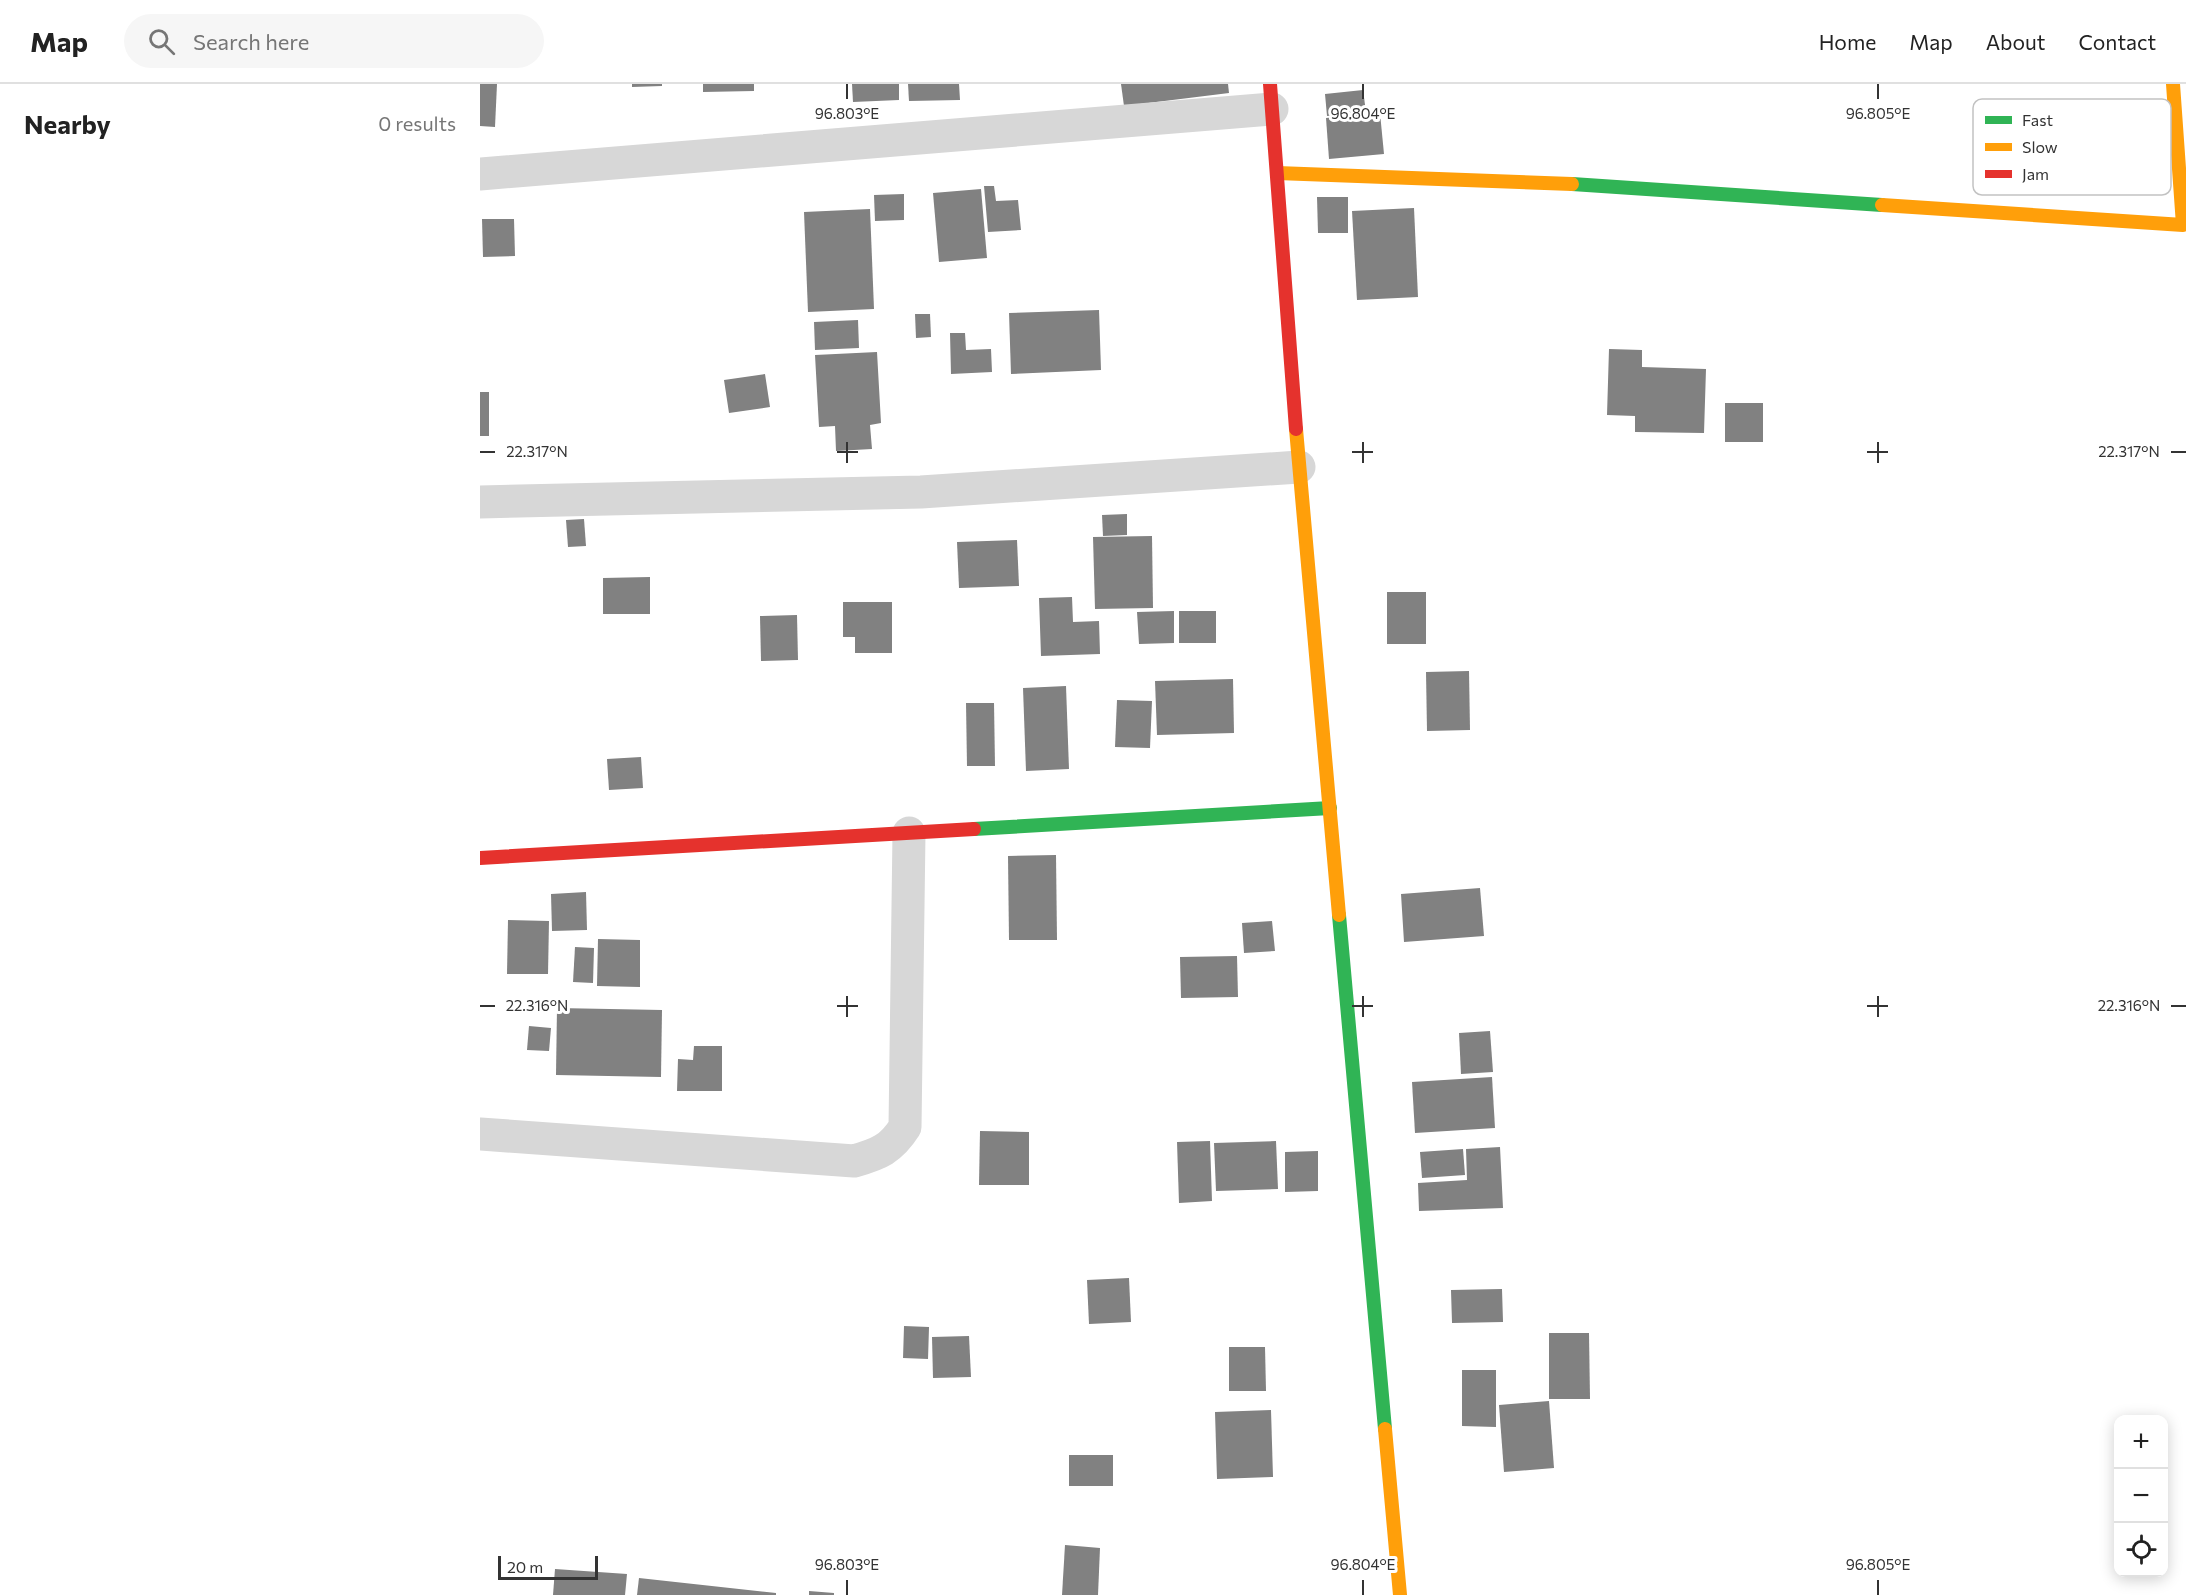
<!DOCTYPE html>
<meta charset="utf-8">
<style>
body{margin:0;font-family:Commissioner,sans-serif;background:#f6f6f6;color:#222}
.controls{position:absolute;right:18px;bottom:18px;display:grid;overflow:hidden;border-radius:12px;box-shadow:0 3px 15px #0003}
.controls button{width:54px;height:54px;display:grid;place-items:center;padding:0;border:0;border-bottom:2px solid #e0e0e0;background:#fff;color:#222;font:30px sans-serif}
.scale{position:absolute;left:18px;bottom:15px;width:100px;box-sizing:border-box;padding-left:6px;border:3px solid #333;border-top:0;font-size:16px;line-height:21px;white-space:nowrap;color:#333;-webkit-text-stroke:4px #fff;paint-order:stroke}
.list{margin:0;padding:0;list-style:none}
h2{display:flex;justify-content:space-between;align-items:center;height:78px;margin:0;padding:0 24px;font-size:26px}
h2 small{font-size:20px;font-weight:400;color:#767676}
.icon{flex:none;width:33px;height:33px;fill:none;stroke:currentColor;stroke-width:2;stroke-linecap:round;stroke-linejoin:round}
.map{position:relative;flex:none;width:1706px;height:1511px;overflow:hidden}
header{display:flex;align-items:center;gap:36px;box-sizing:border-box;height:84px;padding:0 30px;background:#fff;border-bottom:2px solid #e0e0e0}
header strong{font-size:28px}
nav{display:flex;gap:33px;margin-inline-start:auto;font-size:21px}
.search{width:420px;height:54px;background:#f6f6f6;display:flex;align-items:center;gap:15px;box-sizing:border-box;padding:0 21px;border-radius:33px;color:#767676;font-size:22px}
main{display:flex}
aside{flex:1;background:#fff}
.map>svg:first-child{display:block}
.building{fill:#818181}
.lines{fill:none;stroke-linecap:round;stroke-linejoin:round}
.street{stroke:#d7d7d7;stroke-width:33}
.fast{stroke:#30b455;stroke-width:14}
.slow{stroke:#ff9f0a;stroke-width:14}
.jam{stroke:#e5322d;stroke-width:14}
.ticks{fill:none;stroke:#333;stroke-width:2}
.key{fill:#fff;stroke:#c2c2c2;stroke-width:1.5}
.key-label{font-size:16px;fill:#333}
.ticks-label{font-size:15px;text-anchor:middle;fill:#333;stroke:#fff;stroke-width:6;stroke-linejoin:round;paint-order:stroke}
</style>
<header>
<strong>Map</strong>
<div class="search"><svg class="icon" aria-label="search" viewBox="0 0 24 24"><circle cx="10" cy="10" r="6"/><path d="M15 15l6 6"/></svg>Search here</div>
<nav><a>Home</a><a>Map</a><a>About</a><a>Contact</a></nav>
</header>
<main>
<aside>
<h2>Nearby<small>0 results</small></h2>
<ul class="list">
</ul>
</aside>
<div class="map">
<svg width="1706" height="1511" viewBox="0 0 1706 1511">
<rect width="100%" height="100%" fill="#fff"/>
<g class="building">
<path d="M 0,0 L 17,0 L 15,43 L 0,42 Z"/>
<path d="M 152,0 L 182,0 L 182,2 L 152,3 Z"/>
<path d="M 223,0 L 274,0 L 274,7 L 223,8 Z"/>
<path d="M 372,0 L 419,0 L 419,16 L 373,18 Z"/>
<path d="M 428,0 L 479,0 L 480,16 L 429,17 Z"/>
<path d="M 641,0 L 748,0 L 749,9 L 644,22 Z"/>
<path d="M 883,6 L 886,28 L 847,32 L 845,10 Z"/>
<path d="M 900,29 L 904,70 L 849,75 L 846,34 Z"/>
<path d="M 504,102 L 514,102 L 516,117 L 538,116 L 541,146 L 508,148 Z"/>
<path d="M 501,105 L 507,174 L 459,178 L 453,109 Z"/>
<path d="M 424,110 L 424,136 L 395,137 L 394,111 Z"/>
<path d="M 837,113 L 868,113 L 868,149 L 838,149 Z"/>
<path d="M 934,124 L 938,213 L 877,216 L 872,127 Z"/>
<path d="M 390,125 L 394,225 L 328,228 L 324,128 Z"/>
<path d="M 2,135 L 34,135 L 35,172 L 3,173 Z"/>
<path d="M 619,226 L 621,286 L 531,290 L 529,229 Z"/>
<path d="M 435,230 L 450,230 L 451,253 L 436,254 Z"/>
<path d="M 378,236 L 379,264 L 335,266 L 334,238 Z"/>
<path d="M 470,249 L 485,249 L 486,266 L 511,265 L 512,288 L 471,290 Z"/>
<path d="M 1129,265 L 1162,266 L 1162,283 L 1226,285 L 1224,349 L 1155,348 L 1155,332 L 1127,331 Z"/>
<path d="M 397,268 L 401,339 L 390,341 L 392,365 L 356,367 L 355,342 L 339,343 L 335,271 Z"/>
<path d="M 285,290 L 290,323 L 249,329 L 244,296 Z"/>
<rect x="0" y="308" width="9" height="44"/>
<rect x="1245" y="319" width="38" height="39"/>
<path d="M 647,430 L 647,451 L 623,452 L 622,431 Z"/>
<path d="M 104,435 L 106,462 L 88,463 L 86,436 Z"/>
<path d="M 672,452 L 673,524 L 615,525 L 613,453 Z"/>
<path d="M 537,456 L 539,502 L 479,504 L 477,458 Z"/>
<path d="M 170,493 L 170,530 L 123,530 L 123,494 Z"/>
<rect x="907" y="508" width="39" height="52"/>
<path d="M 592,513 L 593,538 L 619,537 L 620,570 L 561,572 L 559,514 Z"/>
<path d="M 363,518 L 412,518 L 412,569 L 375,569 L 375,553 L 363,553 Z"/>
<path d="M 694,527 L 694,559 L 659,560 L 657,528 Z"/>
<rect x="699" y="527" width="37" height="32"/>
<path d="M 317,531 L 318,576 L 281,577 L 280,532 Z"/>
<path d="M 989,587 L 990,646 L 947,647 L 946,588 Z"/>
<path d="M 753,595 L 754,649 L 677,651 L 675,597 Z"/>
<path d="M 586,602 L 589,685 L 546,687 L 543,604 Z"/>
<path d="M 637,616 L 672,617 L 670,664 L 635,663 Z"/>
<path d="M 486,619 L 514,619 L 515,682 L 487,682 Z"/>
<path d="M 161,673 L 163,704 L 129,706 L 127,675 Z"/>
<path d="M 576,771 L 577,856 L 529,856 L 528,772 Z"/>
<path d="M 1000,804 L 1004,852 L 924,858 L 921,810 Z"/>
<path d="M 106,808 L 107,846 L 72,847 L 71,810 Z"/>
<path d="M 28,836 L 69,837 L 68,890 L 27,890 Z"/>
<path d="M 792,837 L 795,867 L 764,869 L 762,839 Z"/>
<path d="M 118,855 L 160,856 L 160,903 L 117,902 Z"/>
<path d="M 95,863 L 114,864 L 113,899 L 93,898 Z"/>
<path d="M 757,872 L 758,913 L 701,914 L 700,873 Z"/>
<path d="M 77,924 L 182,926 L 181,993 L 76,991 Z"/>
<path d="M 49,942 L 71,944 L 69,967 L 47,966 Z"/>
<path d="M 1010,947 L 1013,988 L 981,990 L 979,949 Z"/>
<path d="M 214,962 L 242,962 L 242,1007 L 197,1007 L 198,975 L 213,976 Z"/>
<path d="M 1012,993 L 1015,1044 L 935,1049 L 932,998 Z"/>
<path d="M 500,1047 L 549,1048 L 549,1101 L 499,1101 Z"/>
<path d="M 730,1057 L 732,1117 L 699,1119 L 697,1058 Z"/>
<path d="M 796,1057 L 798,1105 L 736,1107 L 734,1059 Z"/>
<path d="M 1020,1063 L 1023,1124 L 939,1127 L 938,1099 L 987,1096 L 986,1065 Z"/>
<path d="M 983,1065 L 985,1091 L 942,1094 L 940,1068 Z"/>
<path d="M 838,1067 L 838,1107 L 805,1108 L 805,1068 Z"/>
<path d="M 649,1194 L 651,1238 L 609,1240 L 607,1196 Z"/>
<path d="M 1022,1205 L 1023,1238 L 972,1239 L 971,1206 Z"/>
<path d="M 424,1242 L 449,1243 L 448,1275 L 423,1274 Z"/>
<path d="M 1069,1249 L 1109,1249 L 1110,1315 L 1069,1315 Z"/>
<path d="M 489,1252 L 491,1293 L 453,1294 L 452,1253 Z"/>
<path d="M 749,1263 L 785,1263 L 786,1307 L 749,1307 Z"/>
<path d="M 982,1286 L 1016,1286 L 1016,1343 L 982,1342 Z"/>
<path d="M 1069,1317 L 1074,1384 L 1024,1388 L 1019,1321 Z"/>
<path d="M 791,1326 L 793,1393 L 737,1395 L 735,1328 Z"/>
<rect x="589" y="1371" width="44" height="31"/>
<path d="M 585,1461 L 620,1464 L 618,1511 L 582,1511 Z"/>
<path d="M 75,1485 L 147,1490 L 145,1511 L 73,1511 Z"/>
<path d="M 159,1494 L 296,1509 L 296,1511 L 157,1511 Z"/>
<path d="M 329,1507 L 354,1509 L 354,1511 L 329,1511 Z"/>
</g>
<g class="lines">
<g class="street">
<path d="M 0,90 L 792,25"/>
<path d="M 0,418 L 441,408 L 819,383"/>
<path d="M 0,1050 L 374,1077 C 399,1070 411,1065 425,1043 L 429,749"/>
</g>
<g class="fast">
<path d="M 1092,100 L 1402,121"/>
<path d="M 494,745 L 850,724"/>
<path d="M 859,831 L 905,1345"/>
</g>
<g class="slow">
<path d="M 797,89 L 1092,100"/>
<path d="M 1402,121 L 1703,141 L 1693,0"/>
<path d="M 816,345 L 859,831"/>
<path d="M 905,1345 L 920,1511"/>
</g>
<g class="jam">
<path d="M 790,0 L 816,345"/>
<path d="M 0,774 L 494,745"/>
</g>
</g>
<path class="ticks" d="M 367,0 L 367,15M 883,0 L 883,15M 1398,0 L 1398,15M 367,358 L 367,379M 883,358 L 883,379M 1398,358 L 1398,379M 0,368 L 15,368M 357,368 L 378,368M 872,368 L 893,368M 1387,368 L 1408,368M 1691,368 L 1706,368M 367,912 L 367,933M 883,912 L 883,933M 1398,912 L 1398,933M 0,922 L 15,922M 357,922 L 378,922M 872,922 L 893,922M 1387,922 L 1408,922M 1691,922 L 1706,922M 367,1496 L 367,1511M 883,1496 L 883,1511M 1398,1496 L 1398,1511"/>
<rect x="1493" y="15" width="198" height="96" rx="9" class="key"/>
<rect x="1505" y="32" width="27" height="8" fill="#30b455"/>
<rect x="1505" y="59" width="27" height="8" fill="#ff9f0a"/>
<rect x="1505" y="86" width="27" height="8" fill="#e5322d"/>
<g class="key-label">
<text x="1542" y="42">Fast</text>
<text x="1542" y="69">Slow</text>
<text x="1542" y="96">Jam</text>
</g>
<g class="ticks-label">
<text x="367" y="35">96.803°E</text>
<text x="883" y="35">96.804°E</text>
<text x="1398" y="35">96.805°E</text>
<text x="57" y="373">22.317°N</text>
<text x="1649" y="373">22.317°N</text>
<text x="57" y="927">22.316°N</text>
<text x="1649" y="927">22.316°N</text>
<text x="367" y="1486">96.803°E</text>
<text x="883" y="1486">96.804°E</text>
<text x="1398" y="1486">96.805°E</text>
</g>
</svg>
<div class="controls">
<button>+</button>
<button>−</button>
<button><svg class="icon" aria-label="locate" viewBox="0 0 24 24"><circle cx="12" cy="12" r="6"/><path d="M12 2v4M12 18v4M2 12h4M18 12h4"/></svg></button>
</div>
<div class="scale">20 m</div>
</div>
</main>
